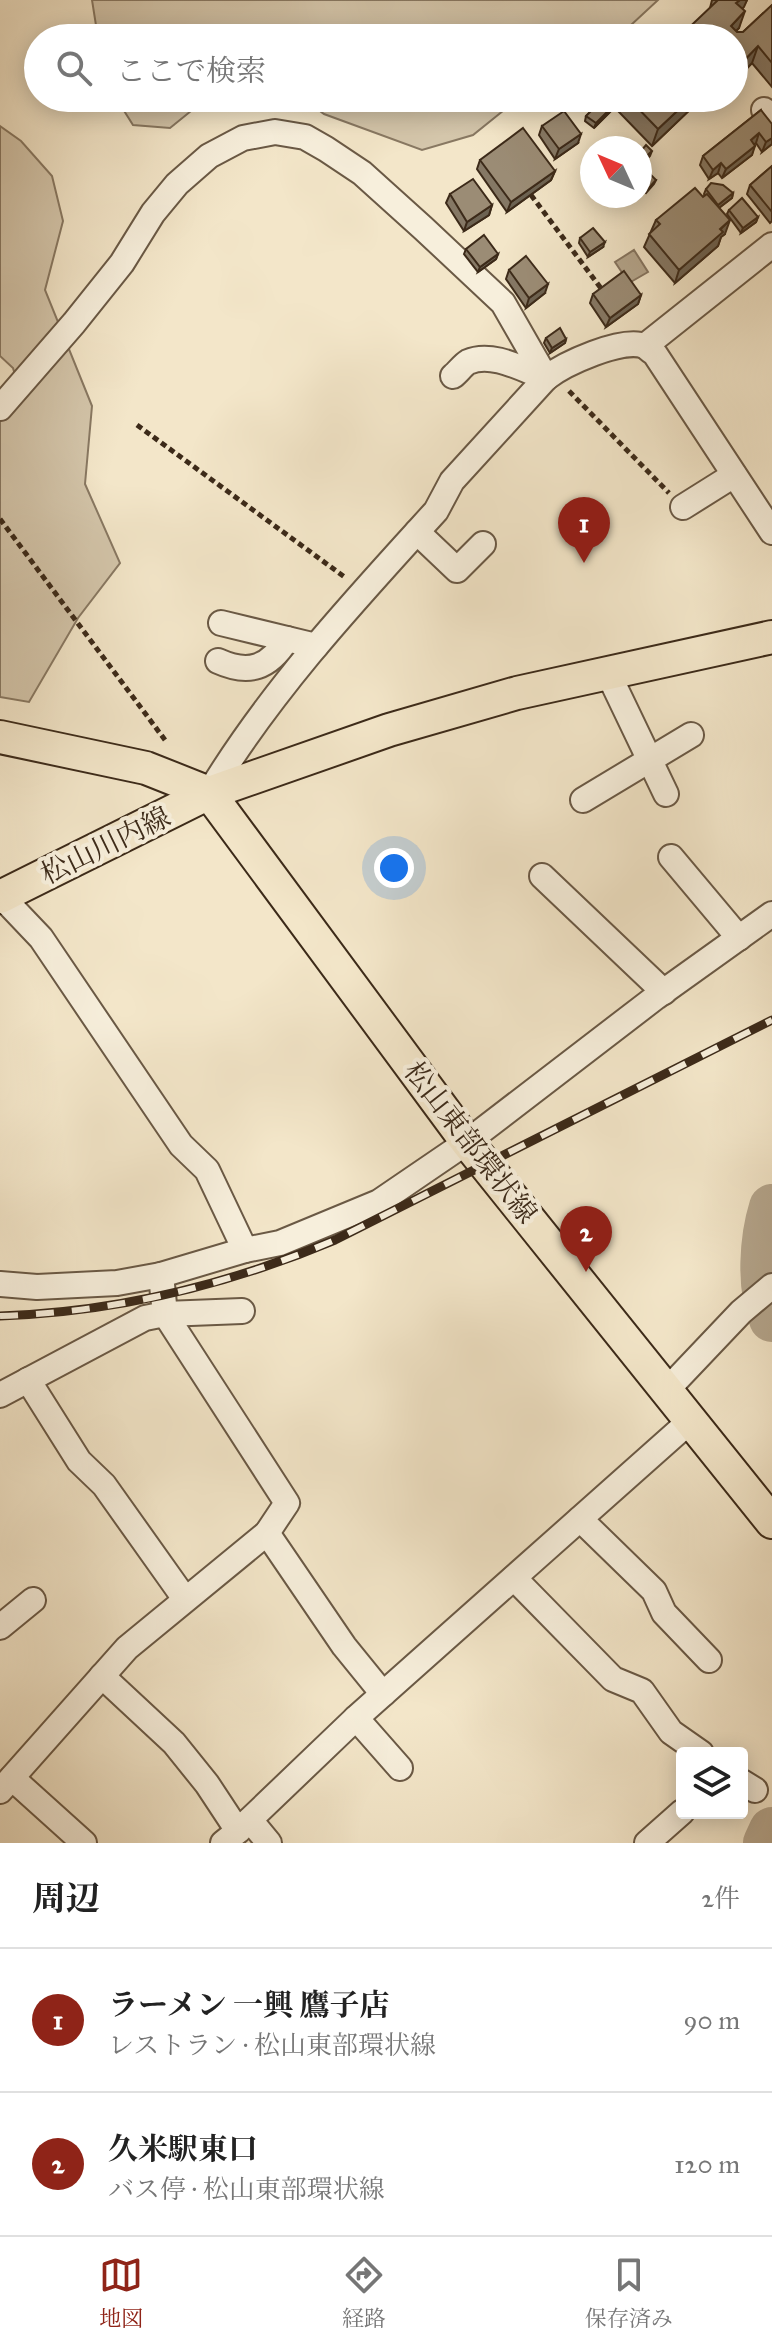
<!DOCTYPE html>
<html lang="ja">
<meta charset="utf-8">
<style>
body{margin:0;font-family:"IM FELL Great Primer","Noto Serif JP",serif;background:#f6f6f6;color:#222}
.controls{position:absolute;right:24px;bottom:24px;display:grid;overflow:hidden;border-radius:8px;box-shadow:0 4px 20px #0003}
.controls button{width:72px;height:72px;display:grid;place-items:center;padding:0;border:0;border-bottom:2px solid #e0e0e0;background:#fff;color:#222;font:40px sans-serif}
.compass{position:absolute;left:580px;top:136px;width:72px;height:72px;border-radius:50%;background:#fff;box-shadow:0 4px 20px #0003;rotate:314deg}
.you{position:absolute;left:394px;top:868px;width:28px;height:28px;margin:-20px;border:6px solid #fff;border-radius:50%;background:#1a73e8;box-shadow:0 0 0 12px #1a73e833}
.badge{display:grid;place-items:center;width:52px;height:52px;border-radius:50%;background:#8f2418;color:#fff;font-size:26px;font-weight:700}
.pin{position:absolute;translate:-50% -66px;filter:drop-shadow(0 2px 4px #0008)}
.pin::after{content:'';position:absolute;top:42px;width:28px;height:24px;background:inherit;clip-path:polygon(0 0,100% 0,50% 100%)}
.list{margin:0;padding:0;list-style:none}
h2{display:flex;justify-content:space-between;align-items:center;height:104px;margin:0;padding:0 32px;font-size:34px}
h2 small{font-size:26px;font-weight:400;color:#767676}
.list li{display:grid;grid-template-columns:52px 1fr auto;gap:24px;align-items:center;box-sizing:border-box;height:144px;padding:0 32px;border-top:2px solid #e0e0e0}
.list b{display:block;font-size:30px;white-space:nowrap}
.list p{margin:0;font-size:26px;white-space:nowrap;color:#767676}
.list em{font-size:26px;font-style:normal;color:#767676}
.icon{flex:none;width:44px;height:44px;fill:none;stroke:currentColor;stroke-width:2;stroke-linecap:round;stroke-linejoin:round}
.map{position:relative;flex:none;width:772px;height:1843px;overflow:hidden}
.search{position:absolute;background:#fff;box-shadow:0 4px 20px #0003;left:24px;right:24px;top:24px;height:88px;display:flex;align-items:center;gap:20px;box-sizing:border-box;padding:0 28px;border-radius:44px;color:#767676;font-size:30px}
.sheet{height:392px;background:#fff}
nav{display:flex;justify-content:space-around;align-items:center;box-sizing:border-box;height:112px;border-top:2px solid #e0e0e0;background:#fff;font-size:22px;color:#767676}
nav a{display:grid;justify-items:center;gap:4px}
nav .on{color:#8f2418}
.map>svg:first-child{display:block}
.green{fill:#d4c6ab;stroke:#887862;stroke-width:2}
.water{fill:#b5a68d;stroke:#85745f;stroke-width:2}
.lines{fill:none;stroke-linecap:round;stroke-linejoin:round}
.river{stroke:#b5a68d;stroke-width:46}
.minor-casing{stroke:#6a5945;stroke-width:28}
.major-casing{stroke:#3c2a19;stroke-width:36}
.path{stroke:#3c2a19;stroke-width:5;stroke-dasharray:6 4;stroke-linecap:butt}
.minor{stroke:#f7efdc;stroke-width:24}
.major{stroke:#f3e6c9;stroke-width:32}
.rail-casing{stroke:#3c2a19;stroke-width:9}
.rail{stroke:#f7efdc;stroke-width:6;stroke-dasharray:18;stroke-linecap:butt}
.wall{fill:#857865;stroke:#3c2a19;stroke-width:2}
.shaded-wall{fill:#6c6252;stroke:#3c2a19;stroke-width:2}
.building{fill:#9b8c75;stroke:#3c2a19;stroke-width:2}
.labels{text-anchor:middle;stroke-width:8;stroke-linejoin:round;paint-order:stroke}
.street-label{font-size:28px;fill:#3c2a19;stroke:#f7efdc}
</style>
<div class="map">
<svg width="772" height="1843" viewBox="0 0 772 1843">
<rect width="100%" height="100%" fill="#f3e6c9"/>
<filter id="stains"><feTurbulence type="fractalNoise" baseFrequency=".0025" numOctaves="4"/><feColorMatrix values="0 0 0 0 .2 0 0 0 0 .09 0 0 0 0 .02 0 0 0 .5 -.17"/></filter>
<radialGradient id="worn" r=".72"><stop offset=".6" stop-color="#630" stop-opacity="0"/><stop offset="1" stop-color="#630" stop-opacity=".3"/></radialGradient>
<g class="green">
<path d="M 92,0 L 658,0 L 617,38 L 98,38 Z"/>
<path d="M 116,98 L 207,98 L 170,128 L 133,125 Z"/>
<path d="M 303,98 L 519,98 L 473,135 L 422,150 L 324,114 Z"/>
<path d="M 0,126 L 21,141 L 52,176 L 63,221 L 45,290 L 92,406 L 85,484 L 120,563 L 78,618 L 29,702 L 0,697 L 0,416 L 17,382 L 13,368 L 0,356 Z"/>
</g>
<path class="water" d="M 634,250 L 648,272 L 629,283 L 615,262 Z"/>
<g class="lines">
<g class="river">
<path d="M 772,1207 C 762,1239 759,1287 772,1319"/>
<path d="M 766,1843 L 772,1830"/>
</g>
<g class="minor-casing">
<g id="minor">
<path d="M 764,110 L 772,118"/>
<path d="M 645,346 L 772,245"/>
<path d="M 453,376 C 458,372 463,365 468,362 C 492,351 524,370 546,378"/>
<path d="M 0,408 L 74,323 L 122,263 L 153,213 L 177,184 L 209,156 L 243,138 L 275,132 L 305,137 L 326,149 L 362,173 L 423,228 L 503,303 L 546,378"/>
<path d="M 683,507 L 734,475"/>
<path d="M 417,532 L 457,570 L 483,544"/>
<path d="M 221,623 L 316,646"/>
<path d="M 218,661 C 249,675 269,668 287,639"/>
<path d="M 608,673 L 666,794"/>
<path d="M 209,793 C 272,689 355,600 436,511 L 452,481 L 546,378 C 564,364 622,337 645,346 C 645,346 654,354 655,354 L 772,532"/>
<path d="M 583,800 L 691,735"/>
<path d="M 671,857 L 739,938"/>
<path d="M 542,876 L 664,992"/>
<path d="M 1,896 L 41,938 L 181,1145 L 207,1170 L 245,1250"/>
<path d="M 0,1284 L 37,1287 L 117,1283 L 161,1275 L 245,1250 L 280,1243 L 379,1202 L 467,1142 L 656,997 L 772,914"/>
<path d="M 28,1380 L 79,1461 L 104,1485 L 185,1599"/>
<path d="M 666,1391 L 741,1312 L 772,1286"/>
<path d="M 0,1395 L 145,1318 L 165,1314 L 242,1311"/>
<path d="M 580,1519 L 654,1591 L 664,1613 L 709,1660"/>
<path d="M 267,1533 L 344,1646 L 383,1694"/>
<path d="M 514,1578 L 613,1679 L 642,1691 L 671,1732 L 701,1753"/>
<path d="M 0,1627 L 33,1600"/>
<path d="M 102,1676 L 174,1743 L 207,1784 L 238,1831"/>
<path d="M 356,1718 L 400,1768"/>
<path d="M 12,1778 L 84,1843"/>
<path d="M 742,1782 L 755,1790"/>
<path d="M 0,1791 L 127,1648 L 267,1533 L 287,1503 L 165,1314 L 161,1275"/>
<path d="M 250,1820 L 269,1843"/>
<path d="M 223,1843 L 238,1831 L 356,1718 L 690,1421"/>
<path d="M 647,1843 L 682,1812"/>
</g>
</g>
<g class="major-casing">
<g id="major">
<path d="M 0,737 L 146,768 L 209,793 L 467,1142 L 772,1522"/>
<path d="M 0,897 L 209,793 L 389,730 L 517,693 L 772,637"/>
</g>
</g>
<g class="path">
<path d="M 531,195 L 603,291"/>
<path d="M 569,391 L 669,493"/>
<path d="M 137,425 L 346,578"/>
<path d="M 0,519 L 165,740"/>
</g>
<use href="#minor" class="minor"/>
<use href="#major" class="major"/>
<g class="rail-casing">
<path id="rail" d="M 0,1316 C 117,1312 228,1285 335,1240 L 772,1020"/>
</g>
<use href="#rail" class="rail"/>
</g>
<g class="wall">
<path d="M 712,0 L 747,0 L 742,9 L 739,28 L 736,31 L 737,32 L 743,32 L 772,5 L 772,87 L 752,63 L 734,82 L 734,38 L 710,8 Z"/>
<path d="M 604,98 L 699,98 L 697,103 L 652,146 L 618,111 L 622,100 L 594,128 L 585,121 L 586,116 Z"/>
<path d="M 761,110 L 772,144 L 762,152 L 756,143 L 754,144 L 752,155 L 722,178 L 718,173 L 709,179 L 700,165 L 703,156 Z"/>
<path d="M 542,126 L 578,143 L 555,159 L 539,135 Z"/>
<path d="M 480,160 L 555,171 L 551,180 L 507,212 L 477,169 Z"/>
<path d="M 772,166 L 772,221 L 770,223 L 747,194 L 750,185 Z"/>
<path d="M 640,177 L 656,180 L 654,184 L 646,193 L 640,187 Z"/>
<path d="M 706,189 L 733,193 L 732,198 L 719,208 L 725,234 L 721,237 L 718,246 L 675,283 L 644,247 L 656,220 L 703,197 L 705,195 L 704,194 Z"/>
<path d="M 450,194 L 492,205 L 489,215 L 464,231 L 446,203 Z"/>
<path d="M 729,210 L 758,217 L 756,222 L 741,233 L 727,214 Z"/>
<path d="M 580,238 L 603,247 L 588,257 L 579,243 Z"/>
<path d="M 466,249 L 498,254 L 496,259 L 478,272 L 464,254 Z"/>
<path d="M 509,270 L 545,293 L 526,308 L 506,279 Z"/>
<path d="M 593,294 L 641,295 L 638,304 L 606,327 L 590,303 Z"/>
<path d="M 546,338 L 566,339 L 565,343 L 550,353 L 544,343 Z"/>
</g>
<g class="shaded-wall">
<path d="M 740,0 L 747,0 L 744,7 L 730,20 L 736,3 Z"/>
<path d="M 745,11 L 739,28 L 729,38 L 731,26 Z"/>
<path d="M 758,46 L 752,63 L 734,82 L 734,71 Z"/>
<path d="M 621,98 L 623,98 L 622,100 L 594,128 L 596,123 Z"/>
<path d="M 691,98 L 699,98 L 697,103 L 652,146 L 658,129 Z"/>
<path d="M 759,133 L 756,143 L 748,149 L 751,140 Z"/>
<path d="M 581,134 L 578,143 L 555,159 L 559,149 Z"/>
<path d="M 772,138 L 772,144 L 762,152 L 766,142 Z"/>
<path d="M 755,146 L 752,155 L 722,178 L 726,169 Z"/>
<path d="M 652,151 L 650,156 L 640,166 L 640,162 Z"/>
<path d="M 721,163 L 718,173 L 709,179 L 713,170 Z"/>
<path d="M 555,171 L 551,180 L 507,212 L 511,202 Z"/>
<path d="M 733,193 L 732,198 L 716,210 L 718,205 Z"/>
<path d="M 492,205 L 489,215 L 464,231 L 467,222 Z"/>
<path d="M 758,217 L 756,222 L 741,233 L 743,228 Z"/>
<path d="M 730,220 L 725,234 L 721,237 L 718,246 L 675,283 L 679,270 Z"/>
<path d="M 605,242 L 603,247 L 588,257 L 590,252 Z"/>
<path d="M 498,254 L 496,259 L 478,272 L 480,267 Z"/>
<path d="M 548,284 L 545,293 L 526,308 L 529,298 Z"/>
<path d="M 641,295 L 638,304 L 606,327 L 610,318 Z"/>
<path d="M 566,339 L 565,343 L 550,353 L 552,348 Z"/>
</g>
<g class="building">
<path d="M 718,0 L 740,0 L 736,3 L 745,11 L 731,26 L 737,32 L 743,32 L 772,5 L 772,63 L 758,46 L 734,71 L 734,38 L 678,38 Z"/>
<path d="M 604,98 L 621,98 L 596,123 L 586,116 Z"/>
<path d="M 628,98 L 691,98 L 658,129 Z"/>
<path d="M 761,110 L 772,124 L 772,138 L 766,142 L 759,133 L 751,140 L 755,146 L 726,169 L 721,163 L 713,170 L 703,156 Z"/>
<path d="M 564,111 L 581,134 L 559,149 L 542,126 Z"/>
<path d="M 523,128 L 555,171 L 511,202 L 480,160 Z"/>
<path d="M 646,145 L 652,151 L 640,162 L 640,152 Z"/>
<path d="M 772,166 L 772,212 L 750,185 Z"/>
<path d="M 646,170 L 656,180 L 648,189 L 640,180 L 640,177 Z"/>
<path d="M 473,179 L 492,205 L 467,222 L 450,194 Z"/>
<path d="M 711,183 L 723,185 L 733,193 L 718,205 L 706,189 Z"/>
<path d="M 695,188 L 703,197 L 707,194 L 730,220 L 720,229 L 723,232 L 679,270 L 649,234 L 660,224 L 656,220 Z"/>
<path d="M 742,198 L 758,217 L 743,228 L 729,210 Z"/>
<path d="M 593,228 L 605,242 L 590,252 L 580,238 Z"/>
<path d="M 484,235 L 498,254 L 480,267 L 466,249 Z"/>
<path d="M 526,256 L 548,284 L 529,298 L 509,270 Z"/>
<path d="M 624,271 L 641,295 L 610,318 L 593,294 Z"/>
<path d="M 560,328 L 566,339 L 552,348 L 546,338 Z"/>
</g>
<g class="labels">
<g class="street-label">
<text transform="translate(105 845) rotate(-26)" y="10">松山川内線</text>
<text transform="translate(471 1142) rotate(52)" y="10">松山東部環状線</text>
</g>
</g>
<rect width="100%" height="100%" filter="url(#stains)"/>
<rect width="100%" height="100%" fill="url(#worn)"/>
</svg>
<div class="controls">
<button><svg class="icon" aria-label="layers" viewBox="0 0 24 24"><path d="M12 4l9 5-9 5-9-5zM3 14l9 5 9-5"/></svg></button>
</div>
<svg class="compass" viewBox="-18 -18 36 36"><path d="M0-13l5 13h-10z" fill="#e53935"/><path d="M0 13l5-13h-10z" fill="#767676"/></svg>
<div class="you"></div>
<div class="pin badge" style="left:584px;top:563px">1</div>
<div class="pin badge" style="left:586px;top:1272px">2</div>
<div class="search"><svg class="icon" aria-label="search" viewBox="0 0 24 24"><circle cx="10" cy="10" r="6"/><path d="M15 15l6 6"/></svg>ここで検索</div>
</div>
<section class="sheet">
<h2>周辺<small>2件</small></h2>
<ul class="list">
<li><span class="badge">1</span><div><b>ラーメン 一興 鷹子店</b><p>レストラン · 松山東部環状線</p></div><em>90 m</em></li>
<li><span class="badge">2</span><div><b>久米駅東口</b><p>バス停 · 松山東部環状線</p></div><em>120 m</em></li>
</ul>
</section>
<nav>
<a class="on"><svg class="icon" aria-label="map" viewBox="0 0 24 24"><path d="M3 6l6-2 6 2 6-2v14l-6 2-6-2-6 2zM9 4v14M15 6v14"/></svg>地図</a>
<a><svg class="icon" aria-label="directions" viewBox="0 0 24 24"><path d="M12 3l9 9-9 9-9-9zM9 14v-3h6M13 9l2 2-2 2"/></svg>経路</a>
<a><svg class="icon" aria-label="saved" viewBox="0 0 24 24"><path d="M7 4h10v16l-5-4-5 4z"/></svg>保存済み</a>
</nav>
